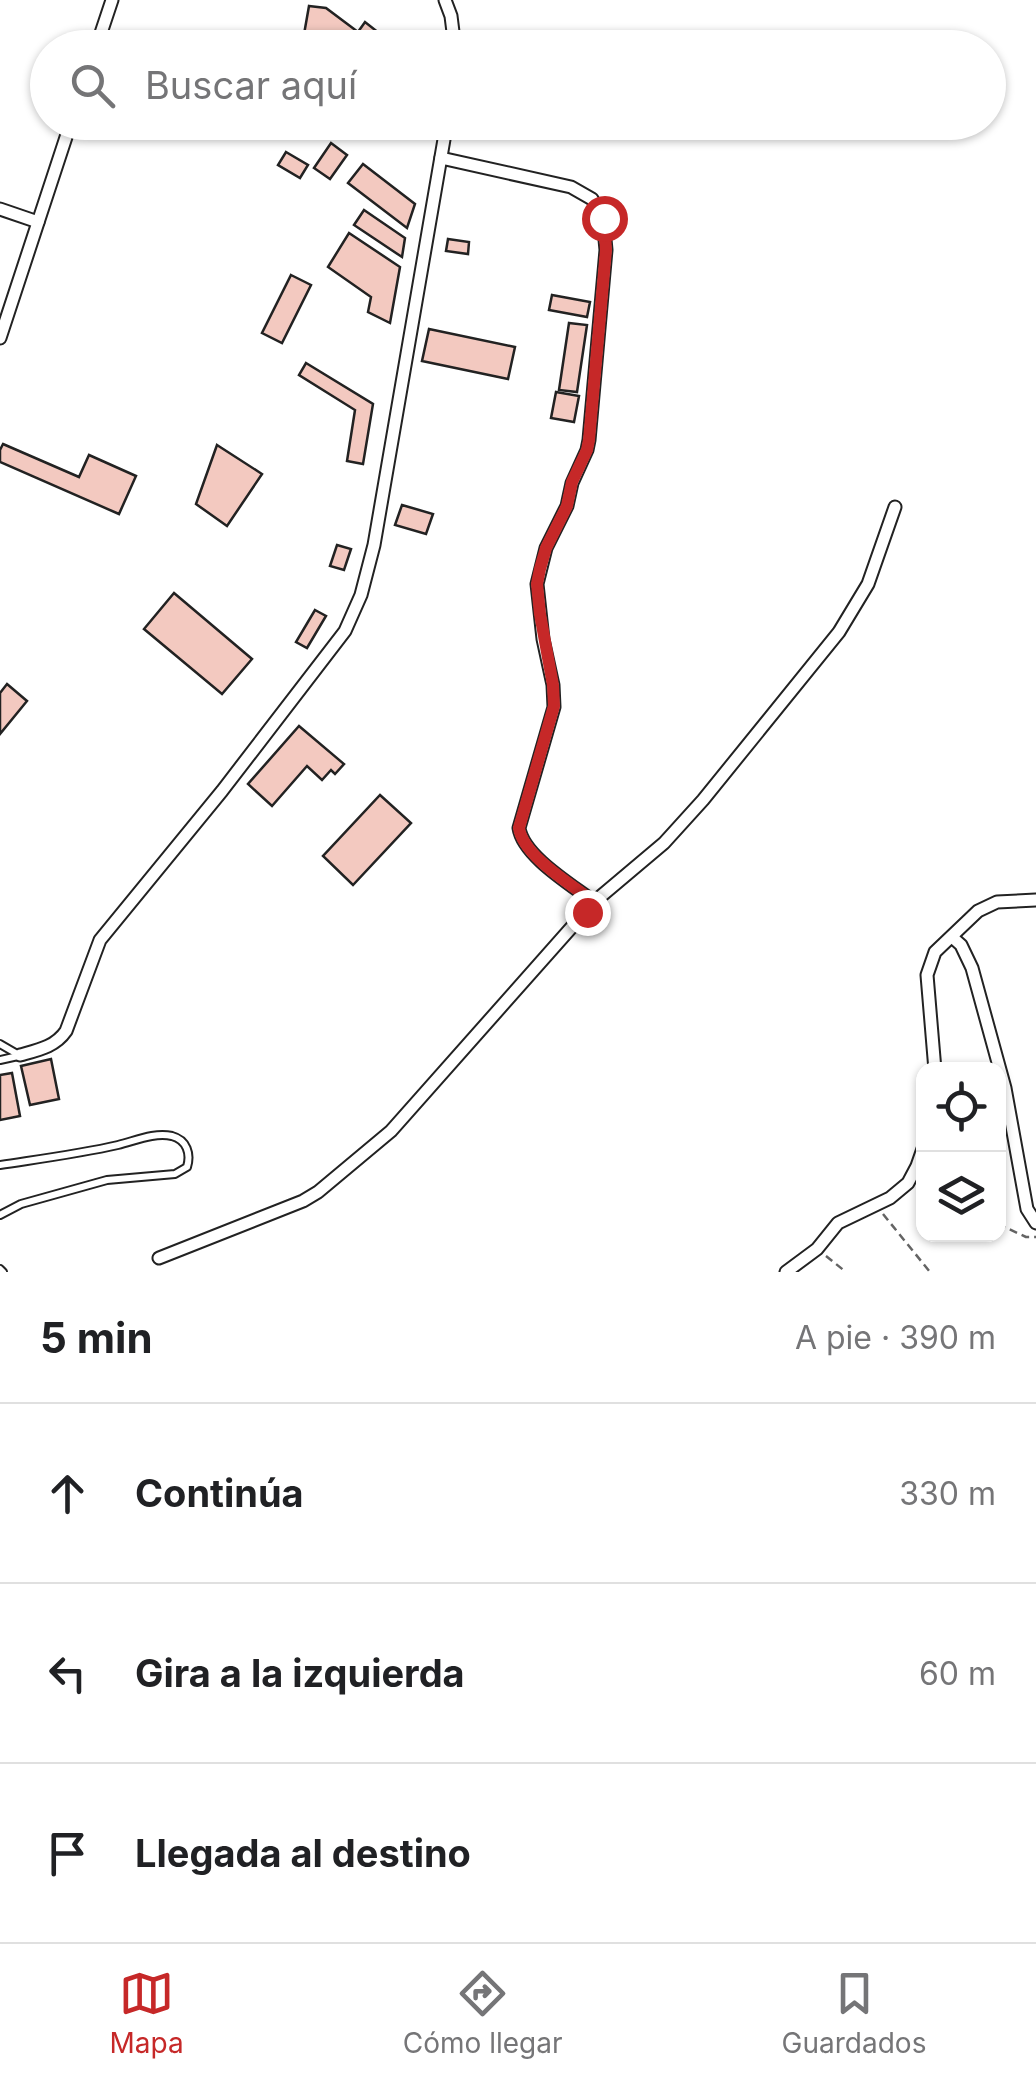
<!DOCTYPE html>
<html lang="es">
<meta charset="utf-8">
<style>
body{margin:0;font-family:Inter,sans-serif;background:#f6f6f6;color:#202124}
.controls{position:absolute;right:30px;bottom:30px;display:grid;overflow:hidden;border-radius:20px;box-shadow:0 2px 8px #0004}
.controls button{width:90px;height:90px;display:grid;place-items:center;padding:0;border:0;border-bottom:2px solid #e0e0e0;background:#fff;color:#202124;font:50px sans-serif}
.stop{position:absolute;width:30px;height:30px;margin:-22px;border:8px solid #c62828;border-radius:50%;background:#fff}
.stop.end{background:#c62828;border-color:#fff;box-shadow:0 2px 10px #0008}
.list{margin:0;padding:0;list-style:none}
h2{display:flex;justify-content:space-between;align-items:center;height:130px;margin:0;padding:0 40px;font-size:42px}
h2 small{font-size:32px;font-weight:400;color:#757577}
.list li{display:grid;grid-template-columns:65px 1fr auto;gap:30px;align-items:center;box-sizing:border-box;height:180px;padding:0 40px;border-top:2px solid #e0e0e0}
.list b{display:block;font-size:38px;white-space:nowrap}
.list em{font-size:32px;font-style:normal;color:#757577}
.icon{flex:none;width:55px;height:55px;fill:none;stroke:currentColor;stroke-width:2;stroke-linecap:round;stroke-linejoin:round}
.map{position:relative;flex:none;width:1036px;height:1272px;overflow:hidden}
.search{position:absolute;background:#fff;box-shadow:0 2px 8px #0004;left:30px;right:30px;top:30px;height:110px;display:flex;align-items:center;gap:25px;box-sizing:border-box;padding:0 35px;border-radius:55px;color:#757577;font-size:38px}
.sheet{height:670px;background:#fff}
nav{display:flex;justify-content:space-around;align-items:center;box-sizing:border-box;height:140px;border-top:2px solid #e0e0e0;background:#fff;font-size:28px;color:#757577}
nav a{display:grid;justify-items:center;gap:5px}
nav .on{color:#c62828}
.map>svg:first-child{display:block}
.building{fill:#f3c9c0;stroke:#222;stroke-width:2.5}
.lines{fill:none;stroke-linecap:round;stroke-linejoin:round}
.lane-casing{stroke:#222;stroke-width:10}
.street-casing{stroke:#222;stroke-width:15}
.path{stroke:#646464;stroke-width:2.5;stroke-dasharray:8 5;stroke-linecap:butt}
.lane{stroke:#fff;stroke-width:6}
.street{stroke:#fff;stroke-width:11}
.route{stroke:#c62828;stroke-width:12}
</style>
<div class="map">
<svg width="1036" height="1272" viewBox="0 0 1036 1272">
<rect width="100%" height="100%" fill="#fff"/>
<g class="building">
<path d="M 309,6 L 326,8 L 358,32 L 365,22 L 398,48 L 313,48 L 303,40 Z"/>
<path d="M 331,143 L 347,155 L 330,179 L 314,168 Z"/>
<path d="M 286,152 L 308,165 L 300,178 L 278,165 Z"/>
<path d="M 363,164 L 415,204 L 407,228 L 348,183 Z"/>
<path d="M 364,210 L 405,238 L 402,257 L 354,225 Z"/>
<path d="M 349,233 L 400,267 L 390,323 L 368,312 L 371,297 L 328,267 Z"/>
<path d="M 448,239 L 469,242 L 468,254 L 446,251 Z"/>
<path d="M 291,275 L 311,285 L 282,343 L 262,333 Z"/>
<path d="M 552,295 L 590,302 L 587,317 L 549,310 Z"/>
<path d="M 569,323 L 587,325 L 577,392 L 559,390 Z"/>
<path d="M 429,329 L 515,347 L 508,379 L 422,361 Z"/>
<path d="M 306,363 L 373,404 L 363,464 L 347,461 L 355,410 L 299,375 Z"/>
<path d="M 556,392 L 579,396 L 574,422 L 551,418 Z"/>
<path d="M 3,444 L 79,477 L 89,455 L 136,476 L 119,514 L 0,462 L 0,450 Z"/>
<path d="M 217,445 L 262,474 L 227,526 L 196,504 Z"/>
<path d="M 402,505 L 433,514 L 426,534 L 395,525 Z"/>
<path d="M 337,545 L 351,549 L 344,570 L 330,566 Z"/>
<path d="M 174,593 L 252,659 L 222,694 L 144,629 Z"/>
<path d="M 315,610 L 326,616 L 307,648 L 296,642 Z"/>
<path d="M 7,684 L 27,701 L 0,734 L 0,693 Z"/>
<path d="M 299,726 L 344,764 L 335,774 L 331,770 L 322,780 L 307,766 L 272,806 L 248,784 Z"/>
<path d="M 380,795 L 411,823 L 353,885 L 323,856 Z"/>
<path d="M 51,1059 L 59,1099 L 30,1105 L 21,1066 Z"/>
<path d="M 12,1073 L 20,1116 L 0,1120 L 0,1075 Z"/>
</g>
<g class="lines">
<g class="lane-casing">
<g id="lane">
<path d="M 0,1044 L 19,1055"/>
<path d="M 0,1060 L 18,1056"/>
<path d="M 0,1165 C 39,1159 79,1154 118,1145 C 135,1141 154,1132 172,1136 C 187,1140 191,1154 187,1167 L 175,1174 L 107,1180 L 21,1204 L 0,1215"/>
<path d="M 0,1269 L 3,1272"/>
</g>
</g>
<g class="street-casing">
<g id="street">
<path d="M 445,0 L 451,16 L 455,48"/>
<path d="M 96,48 L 112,0"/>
<path d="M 0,209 L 38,222"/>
<path d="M 0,338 L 71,122"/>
<path d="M 594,902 L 664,843 L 703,800 L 839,632 L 868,584 L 895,507"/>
<path d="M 952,937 L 961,945 L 972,968 L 1005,1088 L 1027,1209 L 1036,1223"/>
<path d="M 20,1055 C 38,1050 55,1047 66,1031 L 100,940 L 222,791 L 345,631 L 361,595 L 374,545 L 447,122"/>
<path d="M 935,1070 L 927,975 L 935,952 L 978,911 L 997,902 L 1036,900"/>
<path d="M 159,1258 L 303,1201 L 318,1192 L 391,1131 L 594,902 C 572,885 523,856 519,828 L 554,707 L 553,685 L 543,639 L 537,584 L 546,548 L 567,506 L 572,483 L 587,450 L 589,440 L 606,250 L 603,218 L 592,199 L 571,187 L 441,158"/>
<path d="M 786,1272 L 817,1249 L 838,1223 L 890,1198 L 908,1183 L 917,1166 L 924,1146"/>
</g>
</g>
<g class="path">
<path d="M 883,1214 L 930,1272"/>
<path d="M 998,1224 L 1026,1237 L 1036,1237"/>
<path d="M 826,1256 L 846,1272"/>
</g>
<use href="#lane" class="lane"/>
<use href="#street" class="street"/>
</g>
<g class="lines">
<path class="route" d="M 587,912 L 594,902 C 572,885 523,856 519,828 L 554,706 L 553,685 L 540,614 L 537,584 L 540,569 L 546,548 L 567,506 L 572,482 L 587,450 L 589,440 L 606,250 L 604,218"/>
</g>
</svg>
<div class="controls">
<button><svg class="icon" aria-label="locate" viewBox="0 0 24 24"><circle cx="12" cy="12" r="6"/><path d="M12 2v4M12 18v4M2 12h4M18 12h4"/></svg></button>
<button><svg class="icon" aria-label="layers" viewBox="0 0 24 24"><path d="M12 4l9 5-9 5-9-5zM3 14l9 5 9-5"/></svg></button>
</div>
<div class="stop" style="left:604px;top:218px"></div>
<div class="stop end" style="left:587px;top:912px"></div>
<div class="search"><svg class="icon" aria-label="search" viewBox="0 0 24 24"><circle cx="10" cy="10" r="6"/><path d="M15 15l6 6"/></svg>Buscar aquí</div>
</div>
<section class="sheet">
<h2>5 min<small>A pie · 390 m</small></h2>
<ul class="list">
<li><svg class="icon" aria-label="ahead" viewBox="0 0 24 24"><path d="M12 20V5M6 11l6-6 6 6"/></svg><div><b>Continúa</b></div><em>330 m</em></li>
<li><svg class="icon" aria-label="left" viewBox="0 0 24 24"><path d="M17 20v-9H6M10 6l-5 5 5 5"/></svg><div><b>Gira a la izquierda</b></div><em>60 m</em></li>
<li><svg class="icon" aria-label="arrive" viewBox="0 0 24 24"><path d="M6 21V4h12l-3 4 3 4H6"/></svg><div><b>Llegada al destino</b></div></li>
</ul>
</section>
<nav>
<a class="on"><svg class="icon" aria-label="map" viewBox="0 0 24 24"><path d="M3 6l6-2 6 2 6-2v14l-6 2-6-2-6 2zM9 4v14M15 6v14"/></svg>Mapa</a>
<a><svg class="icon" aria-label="directions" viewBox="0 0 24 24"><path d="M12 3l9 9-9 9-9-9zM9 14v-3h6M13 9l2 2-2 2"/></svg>Cómo llegar</a>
<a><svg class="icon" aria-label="saved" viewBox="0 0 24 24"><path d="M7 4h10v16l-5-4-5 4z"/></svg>Guardados</a>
</nav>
